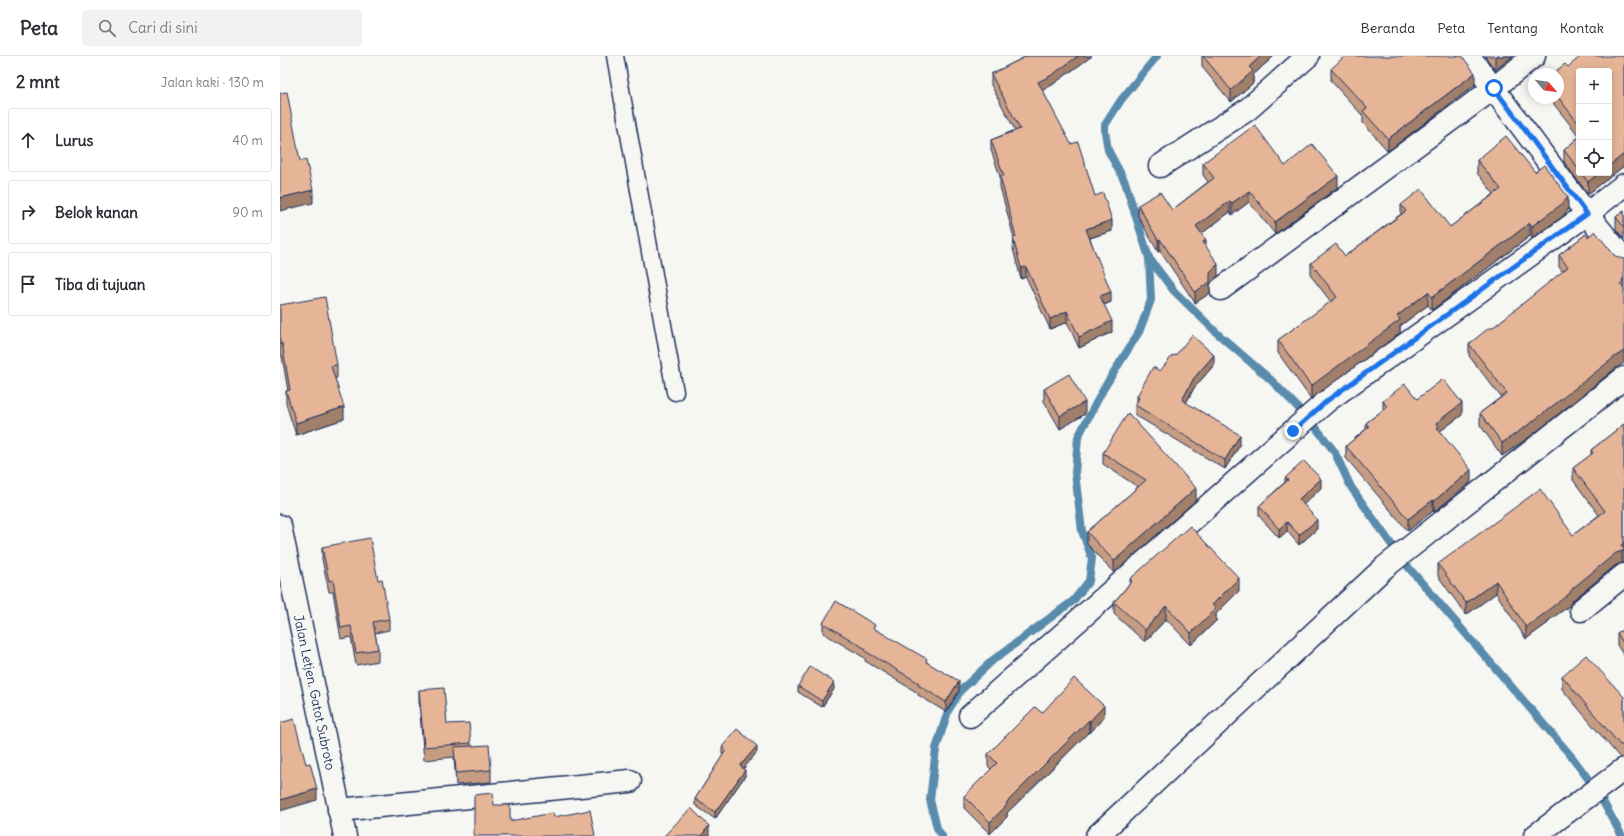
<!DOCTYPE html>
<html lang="id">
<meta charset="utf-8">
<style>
body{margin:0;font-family:Delius,sans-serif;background:#f2f2f3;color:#2b2b33}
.controls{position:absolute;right:12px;top:12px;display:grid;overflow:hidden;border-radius:4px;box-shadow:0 2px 10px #0003}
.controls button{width:36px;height:36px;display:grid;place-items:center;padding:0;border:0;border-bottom:1px solid #e1e1e2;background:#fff;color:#2b2b33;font:20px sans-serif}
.compass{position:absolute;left:1248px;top:12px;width:36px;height:36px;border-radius:50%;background:#fff;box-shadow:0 2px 10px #0003;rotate:119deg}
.stop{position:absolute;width:12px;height:12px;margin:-9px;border:3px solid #1a73e8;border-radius:50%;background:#fff}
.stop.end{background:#1a73e8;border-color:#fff;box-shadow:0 1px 4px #0008}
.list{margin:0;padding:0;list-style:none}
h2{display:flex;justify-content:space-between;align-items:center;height:52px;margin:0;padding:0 16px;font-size:17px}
h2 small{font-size:13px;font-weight:400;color:#7c7c81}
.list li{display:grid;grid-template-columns:26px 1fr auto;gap:12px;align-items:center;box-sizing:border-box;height:64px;margin:0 8px 8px;padding:0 8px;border:1px solid #e1e1e2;border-radius:4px}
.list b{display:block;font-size:15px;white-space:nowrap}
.list em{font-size:13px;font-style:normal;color:#7c7c81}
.icon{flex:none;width:22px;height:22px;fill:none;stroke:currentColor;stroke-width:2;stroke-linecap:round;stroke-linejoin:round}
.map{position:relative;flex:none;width:1344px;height:780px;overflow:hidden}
header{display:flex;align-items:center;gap:24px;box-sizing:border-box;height:56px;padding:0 20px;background:#fff;border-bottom:1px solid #e1e1e2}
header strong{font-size:19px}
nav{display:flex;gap:22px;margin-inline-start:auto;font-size:14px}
.search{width:280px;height:36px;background:#f2f2f3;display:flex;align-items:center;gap:10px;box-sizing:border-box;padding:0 14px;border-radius:4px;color:#7c7c81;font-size:15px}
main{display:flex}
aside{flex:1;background:#fff}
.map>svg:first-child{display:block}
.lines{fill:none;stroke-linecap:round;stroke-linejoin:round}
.stream{stroke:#588bac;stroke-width:8}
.service-casing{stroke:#1b2f5e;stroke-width:19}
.minor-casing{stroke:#1b2f5e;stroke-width:25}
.service{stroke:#f6f6f2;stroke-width:16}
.minor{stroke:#f6f6f2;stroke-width:22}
.wall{fill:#c69c82;stroke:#1b2f5e}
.shaded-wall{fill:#a17f6a;stroke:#1b2f5e}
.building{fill:#e6b597;stroke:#1b2f5e}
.route{stroke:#1a73e8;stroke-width:5}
.labels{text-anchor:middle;stroke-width:4;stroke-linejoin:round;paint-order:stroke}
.street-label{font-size:13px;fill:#1b2f5e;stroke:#f6f6f2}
</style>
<header>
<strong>Peta</strong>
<div class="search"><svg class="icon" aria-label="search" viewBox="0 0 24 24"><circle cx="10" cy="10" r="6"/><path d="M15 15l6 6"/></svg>Cari di sini</div>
<nav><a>Beranda</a><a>Peta</a><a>Tentang</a><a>Kontak</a></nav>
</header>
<main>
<aside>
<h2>2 mnt<small>Jalan kaki · 130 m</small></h2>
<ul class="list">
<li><svg class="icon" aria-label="ahead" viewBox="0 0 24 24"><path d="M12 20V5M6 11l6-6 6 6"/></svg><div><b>Lurus</b></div><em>40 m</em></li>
<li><svg class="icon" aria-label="right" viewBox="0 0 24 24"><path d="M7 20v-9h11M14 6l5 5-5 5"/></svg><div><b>Belok kanan</b></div><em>90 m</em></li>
<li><svg class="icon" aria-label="arrive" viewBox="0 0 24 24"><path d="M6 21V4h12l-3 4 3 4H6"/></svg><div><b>Tiba di tujuan</b></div></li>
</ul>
</aside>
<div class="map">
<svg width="1344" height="780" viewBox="0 0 1344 780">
<rect width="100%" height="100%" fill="#f6f6f2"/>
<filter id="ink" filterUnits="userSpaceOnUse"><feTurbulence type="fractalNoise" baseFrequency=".025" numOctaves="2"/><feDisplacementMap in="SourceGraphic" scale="8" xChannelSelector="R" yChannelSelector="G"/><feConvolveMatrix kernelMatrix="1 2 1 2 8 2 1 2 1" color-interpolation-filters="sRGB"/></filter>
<g filter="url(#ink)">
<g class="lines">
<g class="stream">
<path d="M 877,0 L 841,44 L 825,69 L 825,76 L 828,94 L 845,126 L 869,202 L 894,235 L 938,278 L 991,324 L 1030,364 L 1054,395 L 1071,431 L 1123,505 L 1292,701 L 1317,735 L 1342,780"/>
<path d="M 662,780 L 657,772 L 650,744 L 656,693 L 668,655 L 681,634 L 713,604 L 793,545 L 809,525 L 812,502 L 802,475 L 795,417 L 798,381 L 824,332 L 859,276 L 871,244 L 869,202"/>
</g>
<g class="service-casing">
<path id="service" d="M 335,0 L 395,336"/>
</g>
<g class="minor-casing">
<g id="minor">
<path d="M 1189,0 L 1307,158 L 1344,203"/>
<path d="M 880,110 L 967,54 L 1028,0"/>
<path d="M 941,233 L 1214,32 L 1254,0"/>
<path id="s1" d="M 0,470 L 65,780"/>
<path d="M 1301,554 L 1344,519"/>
<path d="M 690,660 L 1048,344 L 1307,158 L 1344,129"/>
<path d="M 59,754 L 350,725"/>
<path d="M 817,780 L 1105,511 L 1344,322"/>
<path d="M 1255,780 L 1344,713"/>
</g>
</g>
<use href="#service" class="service"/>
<use href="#minor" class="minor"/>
</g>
<g class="wall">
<path d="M 747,0 L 812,0 L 772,29 L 762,34 L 832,175 L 810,182 L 831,246 L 824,249 L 832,276 L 799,292 L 787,266 L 770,273 L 746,221 L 741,223 L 733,193 L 734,182 L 720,131 L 720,120 L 711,94 L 711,84 L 735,74 L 711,29 L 711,18 Z"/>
<path d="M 922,0 L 994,0 L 973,19 L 973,27 L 951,46 L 922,11 Z"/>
<path d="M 1205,0 L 1233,0 L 1215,14 Z"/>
<path d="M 1344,0 L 1344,110 L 1308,138 L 1284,106 L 1284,94 L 1299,81 L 1299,117 L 1329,117 L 1299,15 L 1299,80 L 1269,42 L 1278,42 L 1278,18 L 1288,11 Z"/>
<path d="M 1051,13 L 1195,29 L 1108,95 L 1083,67 L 1083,60 L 1051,25 Z"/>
<path d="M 1197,104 L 1255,116 L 1288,154 L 1282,161 L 1252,182 L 1250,180 L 1152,254 L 1148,249 L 1120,270 L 1120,277 L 1031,343 L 998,297 L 998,284 L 1051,246 L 1031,220 L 1031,207 L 1065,200 L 1121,158 L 1121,149 L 1170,171 L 1214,138 L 1197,117 Z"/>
<path d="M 923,107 L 1005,110 L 1058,131 L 995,178 L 969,146 L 952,159 L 950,156 L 921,178 L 926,191 L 938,220 L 930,228 L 930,237 L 915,247 L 880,195 L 878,196 L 858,160 L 858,149 L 892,154 L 928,126 L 923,119 Z"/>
<path d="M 1344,155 L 1344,183 L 1336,173 L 1336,161 Z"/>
<path d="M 1306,178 L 1336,312 L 1251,380 L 1222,400 L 1200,369 L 1200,357 L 1221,341 L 1189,300 L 1189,288 L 1211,273 L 1283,216 L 1279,211 L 1279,199 Z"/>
<path d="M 0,249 L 57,309 L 57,322 L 55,322 L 64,363 L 16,379 L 6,348 L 6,335 L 8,335 L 2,300 L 0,300 Z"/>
<path d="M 895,300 L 934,309 L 914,332 L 906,347 L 960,389 L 945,413 L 855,359 L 855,349 L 857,346 L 857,340 Z"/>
<path d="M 764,333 L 805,358 L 780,373 L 764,345 Z"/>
<path d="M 1137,343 L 1182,359 L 1160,375 L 1191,426 L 1154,456 L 1153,455 L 1128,475 L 1066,402 L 1066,390 L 1086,373 L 1086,367 L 1103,354 L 1103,345 Z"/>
<path d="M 1344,368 L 1344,507 L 1342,507 L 1336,509 L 1293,544 L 1289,550 L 1268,565 L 1268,567 L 1246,583 L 1216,537 L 1186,559 L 1158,520 L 1158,508 L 1293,479 L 1319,459 L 1293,424 L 1293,412 L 1311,399 L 1311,394 Z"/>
<path d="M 823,397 L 916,444 L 834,517 L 807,488 L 807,476 L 858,431 L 823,408 Z"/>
<path d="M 1005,422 L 1041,432 L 1023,448 L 1037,473 L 1019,489 L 1007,475 L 999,482 L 979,460 L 979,450 L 1005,426 Z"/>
<path d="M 42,491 L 98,524 L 109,563 L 109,574 L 95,577 L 98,593 L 98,605 L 76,609 L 71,581 L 61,583 L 53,536 L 49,536 L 42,503 Z"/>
<path d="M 850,523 L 959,535 L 936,558 L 936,565 L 911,589 L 886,563 L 865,586 L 834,558 L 834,546 L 850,527 Z"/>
<path d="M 543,567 L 595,573 L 647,606 L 679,635 L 666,656 L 638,639 L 638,637 L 585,605 L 585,602 L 543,577 Z"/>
<path d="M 1344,573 L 1344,600 L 1337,589 L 1337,577 Z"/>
<path d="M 1282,620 L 1344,641 L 1344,701 L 1340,702 L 1282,633 Z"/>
<path d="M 518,630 L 554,633 L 542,651 L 518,636 Z"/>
<path d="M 139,634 L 167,668 L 191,687 L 191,690 L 211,714 L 211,726 L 176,729 L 174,701 L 144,704 L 139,647 Z"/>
<path d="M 762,657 L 824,661 L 810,677 L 809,676 L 727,757 L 727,761 L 710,778 L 684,752 L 684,740 L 711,713 L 708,710 L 708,698 Z"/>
<path d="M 442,691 L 477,696 L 463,712 L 465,720 L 435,763 L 415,749 L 415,743 L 444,698 L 442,697 Z"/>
</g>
<g class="shaded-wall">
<path d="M 798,0 L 812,0 L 772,29 L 758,37 L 758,26 Z"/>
<path d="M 981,0 L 994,0 L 973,19 L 973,27 L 951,46 L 951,34 L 969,11 Z"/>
<path d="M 1218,0 L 1233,0 L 1215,14 L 1215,2 Z"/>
<path d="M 1195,17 L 1195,29 L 1108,95 L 1108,83 Z"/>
<path d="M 1344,98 L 1344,110 L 1308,138 L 1308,126 L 1319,117 L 1329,117 L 1329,110 Z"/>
<path d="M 1058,120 L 1058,131 L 995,178 L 995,166 Z"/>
<path d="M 33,134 L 33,147 L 0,155 L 0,142 Z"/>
<path d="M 969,135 L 969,146 L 952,159 L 952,147 Z"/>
<path d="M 1288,141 L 1288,154 L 1282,161 L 1252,182 L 1252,170 Z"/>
<path d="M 950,145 L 950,156 L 916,182 L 916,170 Z"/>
<path d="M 832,164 L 832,175 L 806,183 L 806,173 Z"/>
<path d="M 1250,167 L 1250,180 L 1152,254 L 1152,241 Z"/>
<path d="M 880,183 L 880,195 L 878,196 L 878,184 Z"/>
<path d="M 926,184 L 926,196 L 923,186 Z"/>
<path d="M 938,208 L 938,220 L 930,228 L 930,237 L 915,247 L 915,236 L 930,216 Z"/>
<path d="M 746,211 L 746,221 L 741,223 L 741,212 Z"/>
<path d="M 1344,222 L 1344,235 L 1340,228 L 1342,224 Z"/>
<path d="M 831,236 L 831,246 L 820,250 L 820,240 Z"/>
<path d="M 1148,236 L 1148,249 L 1120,270 L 1120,277 L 1031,343 L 1031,330 L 1117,260 Z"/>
<path d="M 787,255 L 787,266 L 770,273 L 770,263 Z"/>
<path d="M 832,265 L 832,276 L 799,292 L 799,281 Z"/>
<path d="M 1344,295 L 1344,307 L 1336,312 L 1251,380 L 1222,400 L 1222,387 L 1336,300 Z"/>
<path d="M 934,299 L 934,309 L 914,332 L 902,354 L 902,344 L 914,322 Z"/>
<path d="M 805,346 L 805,358 L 780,373 L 780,360 Z"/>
<path d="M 1182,347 L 1182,359 L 1159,376 L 1159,382 L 1156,367 Z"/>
<path d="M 64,351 L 64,363 L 16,379 L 16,367 Z"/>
<path d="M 960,379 L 960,389 L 945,413 L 945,404 Z"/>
<path d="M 1191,414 L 1191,426 L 1154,456 L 1154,445 Z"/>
<path d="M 1041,423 L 1041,432 L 1019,453 L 1019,443 Z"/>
<path d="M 916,432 L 916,444 L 834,517 L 834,505 Z"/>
<path d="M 1153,444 L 1153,455 L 1128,475 L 1128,463 Z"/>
<path d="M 1037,464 L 1037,473 L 1019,489 L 1019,479 Z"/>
<path d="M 1007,466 L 1007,475 L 999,482 L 999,473 Z"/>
<path d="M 1344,487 L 1344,495 L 1342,495 L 1342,507 L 1336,509 L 1293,544 L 1289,550 L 1268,565 L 1268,567 L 1246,583 L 1246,571 L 1293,532 Z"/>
<path d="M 959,522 L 959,535 L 936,558 L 936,565 L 911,589 L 911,577 L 932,549 Z"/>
<path d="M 1216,525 L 1216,537 L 1186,559 L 1186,547 Z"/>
<path d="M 886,550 L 886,563 L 865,586 L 865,574 Z"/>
<path d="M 679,625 L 679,635 L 666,656 L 666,646 Z"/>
<path d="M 554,626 L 554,633 L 542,651 L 542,645 Z"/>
<path d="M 824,650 L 824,661 L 810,677 L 810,665 Z"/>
<path d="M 809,664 L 809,676 L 727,757 L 727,761 L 710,778 L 710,766 L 726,747 Z"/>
<path d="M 477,690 L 477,696 L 460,717 L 460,710 Z"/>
<path d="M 465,714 L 465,720 L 435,763 L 435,756 Z"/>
<path d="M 37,733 L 37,744 L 0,755 L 0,744 Z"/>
<path d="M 429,770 L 429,780 L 421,780 Z"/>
</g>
<g class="building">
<path d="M 747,0 L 798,0 L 772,19 L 758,26 L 791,88 L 798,86 L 815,140 L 823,137 L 832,164 L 806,173 L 831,236 L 820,240 L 832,265 L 799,281 L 787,255 L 770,263 L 746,211 L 741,212 L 733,182 L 736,181 L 720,120 L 724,120 L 711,84 L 740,73 L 711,18 Z"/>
<path d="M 923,0 L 981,0 L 969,11 L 973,15 L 951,34 Z"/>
<path d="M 1065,0 L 1182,0 L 1195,17 L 1108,83 L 1083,55 L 1087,52 L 1051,13 Z"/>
<path d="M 1301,0 L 1344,0 L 1344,98 L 1329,110 L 1329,15 L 1299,15 L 1299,68 L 1278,41 L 1278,18 L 1272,18 L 1285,8 L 1288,11 Z"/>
<path d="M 7,36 L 20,105 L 26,104 L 33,134 L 0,142 L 0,37 Z"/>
<path d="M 975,69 L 1005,110 L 1032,88 L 1058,120 L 995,166 L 969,135 L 952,147 L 950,145 L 916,170 L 926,184 L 923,186 L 938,208 L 930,216 L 930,226 L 915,236 L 880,183 L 878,184 L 858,149 L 880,136 L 892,154 L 934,122 L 923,107 Z"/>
<path d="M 1226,80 L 1255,116 L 1264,109 L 1288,141 L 1282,148 L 1252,170 L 1250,167 L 1152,241 L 1148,236 L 1117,260 L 1120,264 L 1031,330 L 998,284 L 1057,241 L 1031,207 L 1056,188 L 1065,200 L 1126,155 L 1121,149 L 1141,133 L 1170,171 L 1221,133 L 1197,104 Z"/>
<path d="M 1299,81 L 1299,114 L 1284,94 Z"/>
<path d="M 1301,117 L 1319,117 L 1308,126 Z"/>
<path d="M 1344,155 L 1344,171 L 1336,161 Z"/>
<path d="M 1315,175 L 1334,199 L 1339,202 L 1344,203 L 1344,222 L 1342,224 L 1343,226 L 1340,228 L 1344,233 L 1344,295 L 1336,300 L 1251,367 L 1222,387 L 1200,357 L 1227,337 L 1189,288 L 1210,271 L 1211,273 L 1288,211 L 1279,199 L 1306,178 L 1308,181 Z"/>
<path d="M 45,241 L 57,309 L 51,310 L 64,351 L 16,367 L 6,335 L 10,334 L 2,287 L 0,288 L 0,249 Z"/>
<path d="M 912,279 L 934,299 L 914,322 L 902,344 L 960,379 L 945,404 L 855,349 L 859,342 L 857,340 L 873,311 L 880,315 L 893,299 L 895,300 Z"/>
<path d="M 789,318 L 805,346 L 780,360 L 764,333 Z"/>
<path d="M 1163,323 L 1182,347 L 1156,367 L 1159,371 L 1157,372 L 1191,414 L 1154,445 L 1153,444 L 1128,463 L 1066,390 L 1089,371 L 1086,367 L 1107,351 L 1103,345 L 1125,328 L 1137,343 Z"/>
<path d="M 848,357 L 916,432 L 834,505 L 807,476 L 866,424 L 823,397 Z"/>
<path d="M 1344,368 L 1344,487 L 1341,489 L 1344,493 L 1344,495 L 1342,495 L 1336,497 L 1293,532 L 1289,538 L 1268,554 L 1268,555 L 1246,571 L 1216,525 L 1186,547 L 1158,508 L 1260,433 L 1293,479 L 1325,455 L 1293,412 L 1313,397 L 1311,394 Z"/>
<path d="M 1024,405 L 1041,423 L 1019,443 L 1037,464 L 1019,479 L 1007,466 L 999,473 L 979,450 L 1008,424 L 1005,422 Z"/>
<path d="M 910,470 L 959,522 L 932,549 L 936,552 L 911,577 L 886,550 L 865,574 L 834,546 L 852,525 L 850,523 Z"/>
<path d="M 90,482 L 98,524 L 102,523 L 109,563 L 93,566 L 98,593 L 76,597 L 71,570 L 61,572 L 53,524 L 49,525 L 42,491 Z"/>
<path d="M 556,545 L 595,569 L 593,572 L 647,603 L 646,606 L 679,625 L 666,646 L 638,629 L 639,627 L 585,595 L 586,593 L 543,567 Z"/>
<path d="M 1344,573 L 1344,588 L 1337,577 Z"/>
<path d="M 1306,599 L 1344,641 L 1344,689 L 1340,689 L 1282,620 Z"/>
<path d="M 530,611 L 554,626 L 542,645 L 518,630 Z"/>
<path d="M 794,622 L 824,650 L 810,665 L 809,664 L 726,747 L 727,749 L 710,766 L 684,740 L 717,707 L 708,698 L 755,651 L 762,657 Z"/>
<path d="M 164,632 L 167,668 L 189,667 L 191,687 L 144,691 L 139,634 Z"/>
<path d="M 14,663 L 26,708 L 30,707 L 37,733 L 0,744 L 0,667 Z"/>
<path d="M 457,673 L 477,690 L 460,710 L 465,714 L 435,756 L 415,743 L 446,694 L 442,691 Z"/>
<path d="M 209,689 L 211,714 L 176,717 L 174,691 Z"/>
<path d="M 213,737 L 214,749 L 230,749 L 230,765 L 273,757 L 274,761 L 310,754 L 315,780 L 194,780 L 194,739 Z"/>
<path d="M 411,752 L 429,770 L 421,780 L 384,780 Z"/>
</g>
</g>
<g class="lines" filter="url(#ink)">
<path class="route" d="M 1013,375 L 1048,344 L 1307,158 L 1214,32"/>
</g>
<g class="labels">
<g class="street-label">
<text dy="5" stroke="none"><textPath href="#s1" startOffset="170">Jalan Letjen. Gatot Subroto</textPath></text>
</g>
</g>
</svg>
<div class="controls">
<button>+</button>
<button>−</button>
<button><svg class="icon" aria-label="locate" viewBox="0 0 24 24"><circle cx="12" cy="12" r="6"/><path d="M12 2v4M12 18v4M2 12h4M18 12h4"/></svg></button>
</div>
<svg class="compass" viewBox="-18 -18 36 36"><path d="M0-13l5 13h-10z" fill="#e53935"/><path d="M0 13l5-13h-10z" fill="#7c7c81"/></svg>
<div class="stop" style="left:1214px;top:32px"></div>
<div class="stop end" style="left:1013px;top:375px"></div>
</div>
</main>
